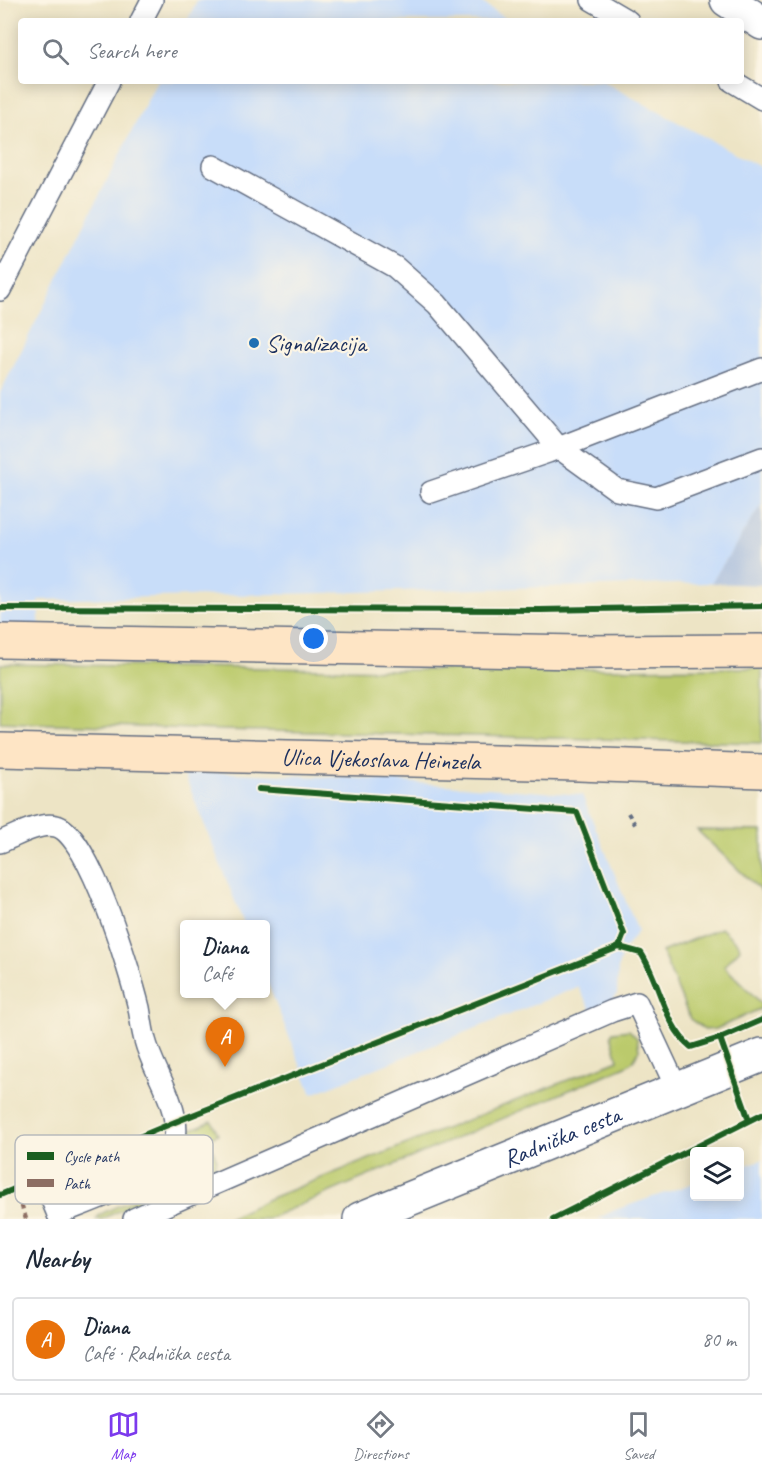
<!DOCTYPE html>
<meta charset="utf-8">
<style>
body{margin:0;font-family:Caveat,sans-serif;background:#f6f6f7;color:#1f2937}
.controls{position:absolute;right:18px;bottom:18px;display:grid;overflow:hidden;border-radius:6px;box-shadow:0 3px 15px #0003}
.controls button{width:54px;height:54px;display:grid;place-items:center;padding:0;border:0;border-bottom:2px solid #e0e1e3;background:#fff;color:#1f2937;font:30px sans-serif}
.you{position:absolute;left:314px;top:639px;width:21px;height:21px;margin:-15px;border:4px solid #fff;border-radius:50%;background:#1a73e8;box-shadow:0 0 0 9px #1a73e833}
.badge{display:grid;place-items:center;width:39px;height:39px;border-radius:50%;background:#7c3aed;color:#fff;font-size:20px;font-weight:700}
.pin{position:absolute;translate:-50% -50px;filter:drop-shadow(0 2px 3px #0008)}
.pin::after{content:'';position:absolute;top:32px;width:21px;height:18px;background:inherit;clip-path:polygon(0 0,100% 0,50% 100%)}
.popup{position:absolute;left:180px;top:920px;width:90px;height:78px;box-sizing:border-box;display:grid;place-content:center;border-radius:6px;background:#fff;filter:drop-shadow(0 2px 4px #0005);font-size:20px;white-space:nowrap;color:#747a83}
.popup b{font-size:22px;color:#1f2937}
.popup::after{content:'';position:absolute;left:50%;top:100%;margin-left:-12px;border:12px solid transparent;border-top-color:#fff}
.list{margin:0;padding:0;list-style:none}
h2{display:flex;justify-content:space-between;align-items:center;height:78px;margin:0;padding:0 24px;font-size:26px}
h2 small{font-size:20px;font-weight:400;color:#747a83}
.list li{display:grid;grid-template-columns:39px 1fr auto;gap:18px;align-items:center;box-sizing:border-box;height:84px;margin:0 12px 12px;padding:0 12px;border:2px solid #e0e1e3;border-radius:6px}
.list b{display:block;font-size:22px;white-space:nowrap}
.list p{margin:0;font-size:20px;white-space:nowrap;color:#747a83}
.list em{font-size:20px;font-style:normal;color:#747a83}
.icon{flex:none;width:33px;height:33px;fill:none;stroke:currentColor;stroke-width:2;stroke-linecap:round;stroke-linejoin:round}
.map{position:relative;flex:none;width:762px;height:1219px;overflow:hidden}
.search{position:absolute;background:#fff;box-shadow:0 3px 15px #0003;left:18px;right:18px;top:18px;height:66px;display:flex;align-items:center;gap:15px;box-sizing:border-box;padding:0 21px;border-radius:6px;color:#747a83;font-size:22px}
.sheet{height:174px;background:#fff}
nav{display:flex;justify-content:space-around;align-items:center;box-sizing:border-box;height:84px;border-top:2px solid #e0e1e3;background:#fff;font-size:16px;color:#747a83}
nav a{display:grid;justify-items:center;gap:3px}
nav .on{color:#7c3aed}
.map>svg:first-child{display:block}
.built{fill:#c8ddf9}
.industrial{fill:#b6c6de}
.green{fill:#bbca6c;stroke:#6b7c65;stroke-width:1.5}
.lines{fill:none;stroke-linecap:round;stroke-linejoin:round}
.service-casing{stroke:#646e82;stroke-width:24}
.tertiary-casing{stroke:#646e82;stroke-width:36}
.secondary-casing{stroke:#646e82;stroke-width:36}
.path{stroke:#646e82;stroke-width:4;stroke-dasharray:4.5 4.5;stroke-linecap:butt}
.service{stroke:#fff;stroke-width:21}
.tertiary{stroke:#fff;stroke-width:33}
.secondary{stroke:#fee5c5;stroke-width:33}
.quiet{stroke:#8d6e63;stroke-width:4.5;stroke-dasharray:9 4.5;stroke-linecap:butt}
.cycleway-casing{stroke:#fcf5e5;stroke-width:10}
.cycleway{stroke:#1b5e20;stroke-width:6}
.poi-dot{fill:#1f6fb2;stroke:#fcf5e5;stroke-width:2}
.labels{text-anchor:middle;stroke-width:4.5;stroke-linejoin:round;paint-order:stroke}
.poi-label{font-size:24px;fill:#1b2f5e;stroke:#fcf5e5;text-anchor:start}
.street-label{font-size:24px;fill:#1b2f5e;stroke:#fcf5e5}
.key{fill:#fcf5e5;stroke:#b8babc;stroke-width:1.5}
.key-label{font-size:16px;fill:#1b2f5e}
</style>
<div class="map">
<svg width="762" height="1219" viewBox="0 0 762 1219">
<rect width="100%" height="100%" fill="#fcf5e5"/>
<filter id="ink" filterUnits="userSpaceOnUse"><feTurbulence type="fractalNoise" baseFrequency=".0167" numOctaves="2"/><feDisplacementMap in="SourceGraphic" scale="12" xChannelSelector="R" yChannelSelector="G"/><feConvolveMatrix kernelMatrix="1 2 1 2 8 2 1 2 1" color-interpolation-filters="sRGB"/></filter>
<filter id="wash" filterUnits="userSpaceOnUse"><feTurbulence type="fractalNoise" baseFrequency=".008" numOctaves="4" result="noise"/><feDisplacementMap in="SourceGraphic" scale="24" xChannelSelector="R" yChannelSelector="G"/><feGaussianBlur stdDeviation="1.35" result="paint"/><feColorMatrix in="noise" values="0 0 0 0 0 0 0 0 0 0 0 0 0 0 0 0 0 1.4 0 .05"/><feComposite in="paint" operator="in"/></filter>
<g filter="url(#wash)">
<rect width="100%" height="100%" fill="#ede4c5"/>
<g class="built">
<path d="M 197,0 L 478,0 L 510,21 L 187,21 Z"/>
<path d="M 157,81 L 602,81 L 762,168 L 762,504 L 711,583 L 38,600 L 40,633 L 0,633 L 0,393 Z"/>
<path d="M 183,771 L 349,778 L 582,795 L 638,931 L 622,953 L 618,967 L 617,994 L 611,1002 L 591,1010 L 578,987 L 312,1094 L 266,979 L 266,924 L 244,924 Z"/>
<path d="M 762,1160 L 762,1219 L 597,1219 L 615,1210 L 694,1183 L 694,1196 L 740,1196 L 740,1167 Z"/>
</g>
<path class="industrial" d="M 762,504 L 762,585 L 711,583 Z"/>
<g class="green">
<path d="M 0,664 L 397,670 L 762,668 L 762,743 L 222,730 L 0,722 Z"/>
<path d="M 697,830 L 762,831 L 762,892 Z"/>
<path d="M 721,928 L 739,945 L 740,949 L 724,966 L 762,1004 L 762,1008 L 716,1029 L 706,1030 L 690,1019 L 662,952 Z"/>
<path d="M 629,1030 L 637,1038 L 639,1050 L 633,1061 L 626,1066 L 267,1219 L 227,1219 L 271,1198 L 618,1060 L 611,1035 L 613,1032 Z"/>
<path d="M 212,1121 L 218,1134 L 208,1138 L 217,1160 L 214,1166 L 102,1219 L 96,1219 L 101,1214 C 135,1197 192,1181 185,1132 Z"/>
</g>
</g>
<g filter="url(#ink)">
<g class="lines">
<g class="service-casing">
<g id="service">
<path d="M 592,0 L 628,21"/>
<path d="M 141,21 L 152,0"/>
<path d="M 732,81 L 762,99"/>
<path d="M 213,166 L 395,267 L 437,304 L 559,448 L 617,490 L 656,498 L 762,458"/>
<path d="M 0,290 L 109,81"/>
<path d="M 431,492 L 548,452 L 762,369"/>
<path d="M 0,842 C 16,836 39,822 56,826 C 89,833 131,975 139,1008 C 141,1019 142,1030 145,1040 C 152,1067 171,1093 175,1121 C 177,1132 175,1146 169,1156 C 156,1179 84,1203 58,1214"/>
<path d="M 39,1169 L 60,1219"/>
<path d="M 134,1219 L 612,1011 L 637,1003 L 677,1089"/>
</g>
</g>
<g class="tertiary-casing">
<g id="tertiary">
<path d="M 727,0 L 762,23"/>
<path id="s1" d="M 360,1219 L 762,1055"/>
</g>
</g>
<g class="secondary-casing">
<g id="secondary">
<path d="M 0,641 L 579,652 L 762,651"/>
<path id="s2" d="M 0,750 L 578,764 L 762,771"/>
</g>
</g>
<path class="path" d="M 628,813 L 636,826"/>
<use href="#service" class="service"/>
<use href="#tertiary" class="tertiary"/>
<use href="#secondary" class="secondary"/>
<path class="quiet" d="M 16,1188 L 26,1219"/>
<g class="cycleway-casing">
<g id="cycleway">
<path d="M 0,608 L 540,610 L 762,606"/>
<path d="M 619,947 L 641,953 C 660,982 664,1025 691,1047 L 720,1038 L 762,1020"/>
<path d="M 720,1038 L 749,1120"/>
<path d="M 0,1195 L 175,1122 L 619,947 L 624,934 L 577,812 L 259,789"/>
<path d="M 553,1219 L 762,1114"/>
</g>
</g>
<use href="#cycleway" class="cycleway"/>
</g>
</g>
<circle class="poi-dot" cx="254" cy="343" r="6"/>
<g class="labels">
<g class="poi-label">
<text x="266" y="351">Signalizacija</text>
</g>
<g class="street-label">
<text dy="8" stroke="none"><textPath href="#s2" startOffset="381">Ulica Vjekoslava Heinzela</textPath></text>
<text dy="8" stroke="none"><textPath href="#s1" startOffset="218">Radnička cesta</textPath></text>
</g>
</g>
<rect x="15" y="1135" width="198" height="69" rx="9" class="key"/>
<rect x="27" y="1152" width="27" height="8" fill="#1b5e20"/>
<rect x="27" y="1179" width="27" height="8" fill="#8d6e63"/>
<g class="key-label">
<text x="64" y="1162">Cycle path</text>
<text x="64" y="1189">Path</text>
</g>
</svg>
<div class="controls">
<button><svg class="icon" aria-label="layers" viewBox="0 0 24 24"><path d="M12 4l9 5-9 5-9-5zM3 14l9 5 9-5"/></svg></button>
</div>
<div class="you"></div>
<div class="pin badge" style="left:225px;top:1067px;background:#e8710a">A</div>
<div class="popup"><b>Diana</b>Café</div>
<div class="search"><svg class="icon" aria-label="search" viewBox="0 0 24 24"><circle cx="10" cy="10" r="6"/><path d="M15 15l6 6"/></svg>Search here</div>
</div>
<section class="sheet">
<h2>Nearby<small></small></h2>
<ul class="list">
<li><span class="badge" style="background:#e8710a">A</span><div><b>Diana</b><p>Café · Radnička cesta</p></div><em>80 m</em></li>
</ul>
</section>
<nav>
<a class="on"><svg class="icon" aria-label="map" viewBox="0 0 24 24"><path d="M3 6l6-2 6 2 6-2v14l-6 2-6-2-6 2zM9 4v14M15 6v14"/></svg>Map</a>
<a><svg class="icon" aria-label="directions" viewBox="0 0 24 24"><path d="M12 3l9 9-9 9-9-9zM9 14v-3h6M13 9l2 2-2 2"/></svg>Directions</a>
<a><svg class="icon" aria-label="saved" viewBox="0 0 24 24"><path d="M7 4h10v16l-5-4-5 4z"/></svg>Saved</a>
</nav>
